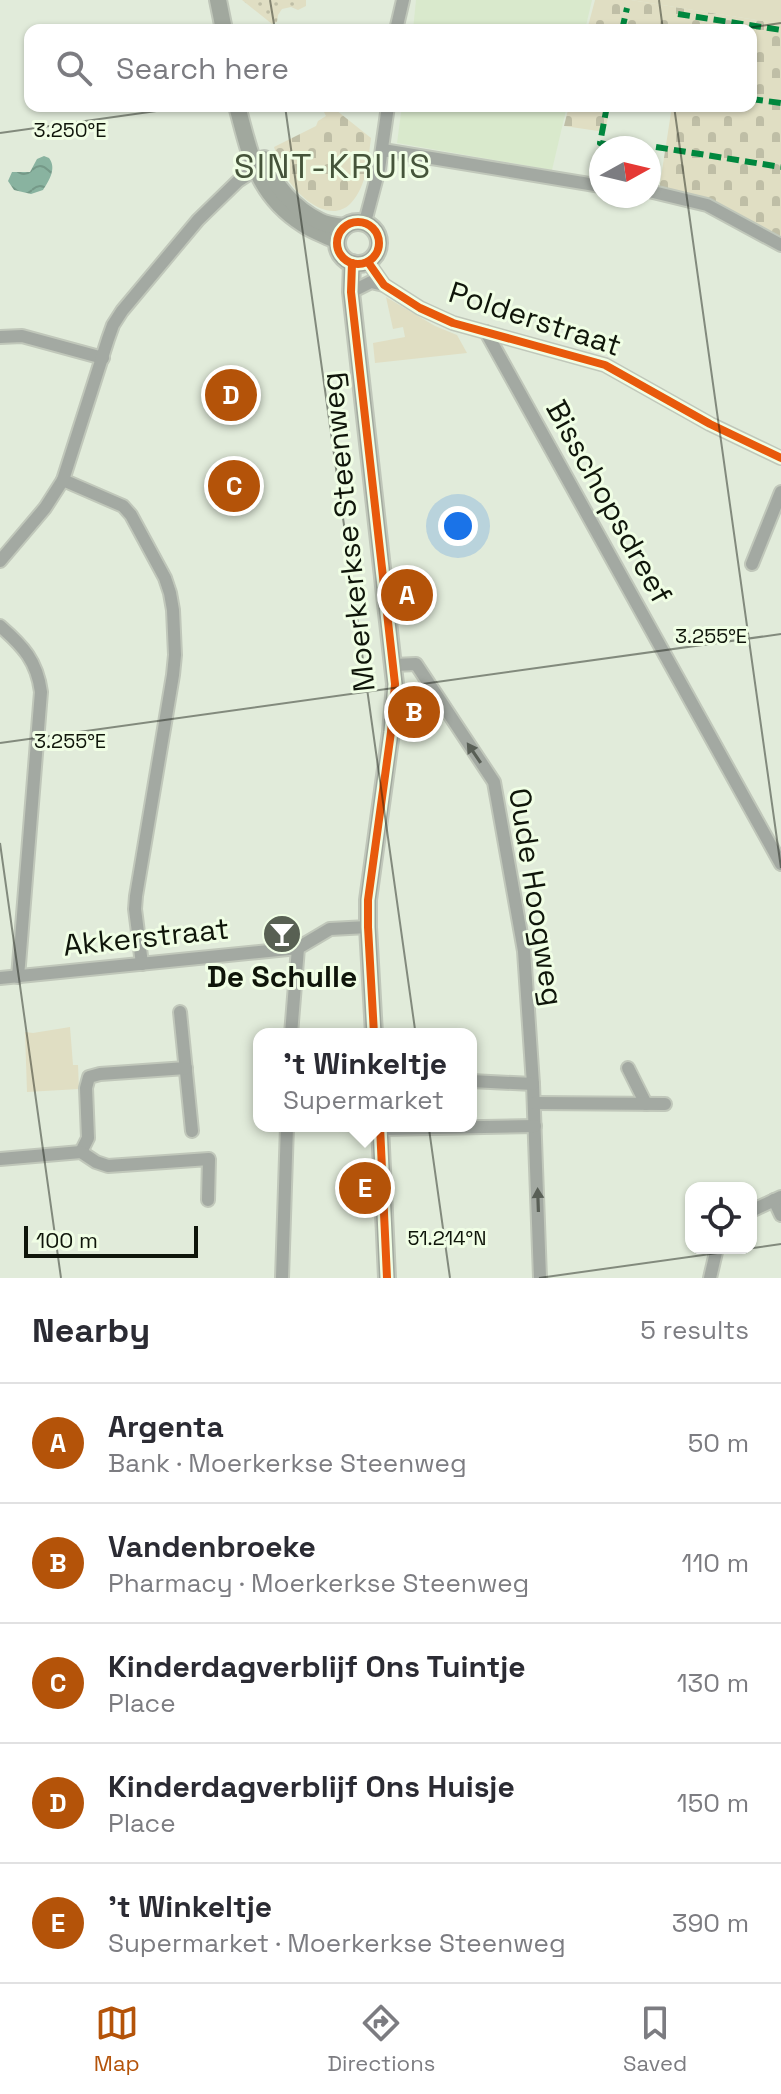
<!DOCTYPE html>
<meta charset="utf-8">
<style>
body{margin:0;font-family:"Space Grotesk",sans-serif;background:#f7f7f7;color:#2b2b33}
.controls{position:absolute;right:24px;bottom:24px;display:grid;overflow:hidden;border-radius:16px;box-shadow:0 2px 6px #0004}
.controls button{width:72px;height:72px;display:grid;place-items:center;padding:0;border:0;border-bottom:2px solid #e1e1e2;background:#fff;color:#2b2b33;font:40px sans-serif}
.compass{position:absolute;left:589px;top:136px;width:72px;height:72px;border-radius:50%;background:#fff;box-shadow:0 2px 6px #0004;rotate:82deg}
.scale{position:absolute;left:24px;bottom:20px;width:174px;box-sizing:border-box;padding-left:8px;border:4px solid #0f150a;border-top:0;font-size:22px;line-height:28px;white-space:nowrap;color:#0f150a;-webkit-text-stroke:6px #f0fee5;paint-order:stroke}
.you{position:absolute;left:458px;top:526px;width:28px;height:28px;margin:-20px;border:6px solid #fff;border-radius:50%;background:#1a73e8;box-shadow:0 0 0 12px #1a73e833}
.badge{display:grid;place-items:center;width:52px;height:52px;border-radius:50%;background:#b45309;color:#fff;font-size:26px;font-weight:700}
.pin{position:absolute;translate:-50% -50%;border:4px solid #fff;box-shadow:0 2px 8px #0006}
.popup{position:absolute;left:253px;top:1028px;width:224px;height:104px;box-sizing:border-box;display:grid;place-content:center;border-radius:16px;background:#fff;filter:drop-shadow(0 2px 6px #0005);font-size:26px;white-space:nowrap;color:#7c7c81}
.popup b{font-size:30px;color:#2b2b33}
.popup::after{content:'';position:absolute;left:50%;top:100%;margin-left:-16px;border:16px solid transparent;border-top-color:#fff}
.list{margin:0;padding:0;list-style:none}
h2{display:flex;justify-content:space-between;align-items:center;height:104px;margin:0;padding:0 32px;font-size:34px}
h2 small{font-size:26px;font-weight:400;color:#7c7c81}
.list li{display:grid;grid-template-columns:52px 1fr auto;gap:24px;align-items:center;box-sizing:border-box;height:120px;padding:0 32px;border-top:2px solid #e1e1e2}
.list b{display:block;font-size:30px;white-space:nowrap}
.list p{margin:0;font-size:26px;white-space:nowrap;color:#7c7c81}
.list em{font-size:26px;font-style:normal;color:#7c7c81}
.icon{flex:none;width:44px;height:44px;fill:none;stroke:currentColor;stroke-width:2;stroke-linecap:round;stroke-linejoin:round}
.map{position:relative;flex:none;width:781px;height:1278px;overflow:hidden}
.search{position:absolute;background:#fff;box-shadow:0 2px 6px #0004;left:24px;right:24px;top:24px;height:88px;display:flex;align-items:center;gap:20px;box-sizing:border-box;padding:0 28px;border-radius:16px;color:#7c7c81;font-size:30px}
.sheet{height:704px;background:#fff}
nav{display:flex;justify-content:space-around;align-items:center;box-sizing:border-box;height:112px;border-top:2px solid #e1e1e2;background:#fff;font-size:22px;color:#7c7c81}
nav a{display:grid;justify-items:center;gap:4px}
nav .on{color:#b45309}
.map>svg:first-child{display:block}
.built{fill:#d9e9cc}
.grass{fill:url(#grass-dots)}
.cemetery{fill:url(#cemetery-stones)}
.park{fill:#e0dec3}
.water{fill:url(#water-waves)}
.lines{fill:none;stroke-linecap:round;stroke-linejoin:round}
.street-casing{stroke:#c0c7ba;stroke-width:16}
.secondary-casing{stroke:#c0c7ba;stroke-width:20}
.street{stroke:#a3a9a2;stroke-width:12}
.secondary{stroke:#a1a89e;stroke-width:16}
.quiet{stroke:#00873e;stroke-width:6;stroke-dasharray:12 6;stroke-linecap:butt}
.cycleway-casing{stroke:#f0fee5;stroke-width:13}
.cycleway{stroke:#e8590c;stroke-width:8}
.oneway{fill:#595f56}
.ticks{fill:none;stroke:#0f150a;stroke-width:2;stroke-opacity:0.45}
.labels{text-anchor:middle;stroke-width:6;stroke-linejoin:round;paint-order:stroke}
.street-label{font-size:30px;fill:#0f150a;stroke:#f0fee5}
.poi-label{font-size:30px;font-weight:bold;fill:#0f150a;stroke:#f0fee5}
.quarter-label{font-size:34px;letter-spacing:2px;fill:#45543a;stroke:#f0fee5}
.ticks-label{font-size:20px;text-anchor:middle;fill:#0f150a;stroke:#f0fee5;stroke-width:6;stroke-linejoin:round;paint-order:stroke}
</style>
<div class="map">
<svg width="781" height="1278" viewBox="0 0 781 1278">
<defs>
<pattern id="grass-dots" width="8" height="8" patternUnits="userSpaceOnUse" patternTransform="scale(2)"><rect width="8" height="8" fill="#e0dec3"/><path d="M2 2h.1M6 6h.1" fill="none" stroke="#bfbea6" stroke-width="1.8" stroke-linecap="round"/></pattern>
<pattern id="cemetery-stones" width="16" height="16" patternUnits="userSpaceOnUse" patternTransform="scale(2)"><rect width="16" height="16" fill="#e0dec3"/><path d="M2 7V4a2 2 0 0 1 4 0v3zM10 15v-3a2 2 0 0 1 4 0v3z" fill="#bfbea6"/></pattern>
<pattern id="water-waves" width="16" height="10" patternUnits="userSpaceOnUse" patternTransform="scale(2)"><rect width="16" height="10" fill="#89b3a0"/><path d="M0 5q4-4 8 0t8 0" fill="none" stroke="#759988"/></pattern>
</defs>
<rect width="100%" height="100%" fill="#e1ebda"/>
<g class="built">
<path d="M 416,0 L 592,0 L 585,30 L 413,30 Z"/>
<path d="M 402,106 L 567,106 L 552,170 L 397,143 Z"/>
</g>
<path class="grass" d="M 242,0 L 306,0 L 306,6 L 298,10 L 291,7 L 282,9 L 278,15 L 277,22 L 272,24 Z"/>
<g class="cemetery">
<path d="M 595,0 L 631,0 L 781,24 L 781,240 L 704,197 L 659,190 L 672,106 L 751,106 L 751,30 L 587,30 Z"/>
<path d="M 321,106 L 331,106 L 371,138 C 368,160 367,186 351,203 C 331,224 301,199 289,181 C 282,171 278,159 274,147 L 316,126 L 318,121 L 326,116 Z"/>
<path d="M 569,106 L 610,106 L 605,132 L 564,126 Z"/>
</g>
<g class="park">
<path d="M 631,0 L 781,0 L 781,24 Z"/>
<path d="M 386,297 L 435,326 L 457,335 L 467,353 L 375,363 L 373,343 L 405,337 L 403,327 L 393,329 Z"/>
<path d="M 70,1027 L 73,1065 L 78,1065 L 79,1089 L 27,1092 L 25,1032 L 33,1033 Z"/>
</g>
<path class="water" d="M 44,156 L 49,158 C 57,168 49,181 43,190 L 31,194 L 14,190 L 8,181 L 12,172 L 30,172 L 37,159 Z"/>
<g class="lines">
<g class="street-casing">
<g id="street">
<path d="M 396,30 L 403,0"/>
<path d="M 383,150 L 601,186"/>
<path d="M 649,191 L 707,205 L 781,245"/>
<path d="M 365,222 L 379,169 L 388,106"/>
<path d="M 368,262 L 384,285 L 420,308 L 453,323 L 605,365 L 710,424 L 781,458"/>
<path d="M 351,292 L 371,282 L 384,285"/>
<path d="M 486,332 L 781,864"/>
<path d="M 0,337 L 22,336 L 103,358"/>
<path d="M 63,480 L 123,506 L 131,515 L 165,578 L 170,593 L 173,610 L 175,655 L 173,675 L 136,896 L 135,909 L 142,964"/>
<path d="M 0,561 L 45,508 L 63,480 L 108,339 L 113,325 L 122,311 L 198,220 L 238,181 L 261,166"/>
<path d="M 752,564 L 781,492"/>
<path d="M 0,626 C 23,646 37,661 41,692 L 18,977"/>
<path d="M 394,665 L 416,664 L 494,782 L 524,951 L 533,1084 L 540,1278"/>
<path d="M 0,978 L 298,948"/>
<path d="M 180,1012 L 192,1131"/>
<path d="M 291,1034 L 298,948 L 330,929 L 368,927"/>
<path d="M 628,1068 L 646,1104"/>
<path d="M 471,1081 L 533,1084"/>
<path d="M 534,1103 L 665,1104"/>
<path d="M 380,1129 L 535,1126"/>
<path d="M 81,1152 L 88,1138 L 86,1088 L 89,1077 L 100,1074 L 186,1068"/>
<path d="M 0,1159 L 81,1152 L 96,1162 L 108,1166 L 209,1159 L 208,1200"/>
<path d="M 774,1200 L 781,1215"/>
<path d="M 751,1211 L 781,1197"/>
<path d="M 282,1278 L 287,1126"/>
<path d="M 710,1278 L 717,1248"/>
</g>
</g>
<g class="secondary-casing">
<g id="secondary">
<path d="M 218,0 L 224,30"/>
<path d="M 237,106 C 250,154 257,195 303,224 C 313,231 326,235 337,241"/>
<path d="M 264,159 C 272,184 295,209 319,221 C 326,225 335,226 344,227"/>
<circle cx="358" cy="243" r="21"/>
<path d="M 352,263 L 351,292 L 395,684 L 391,732 L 368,900 L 368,927 L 374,1034"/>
<path d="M 380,1126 L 387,1278"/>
</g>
</g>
<use href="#street" class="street"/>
<use href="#secondary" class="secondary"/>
<g class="quiet">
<path d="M 678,14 L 781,30"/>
<path d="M 622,30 L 627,8"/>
<path d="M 751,99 L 781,103"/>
<path d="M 607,106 L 600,143 L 623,148"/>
<path d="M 656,147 L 781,167"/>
</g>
<g class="cycleway-casing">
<g id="cycleway">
<circle cx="358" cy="243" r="21"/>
<path d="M 368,262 L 384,285 L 420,308 L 453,323 L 605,365 L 710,424 L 781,458"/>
<path d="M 352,263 L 351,292 L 395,684 L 391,732 L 368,900 L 368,927 L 374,1034"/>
<path d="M 380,1126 L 387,1278"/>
</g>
</g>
<use href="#cycleway" class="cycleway"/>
</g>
<defs><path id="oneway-solid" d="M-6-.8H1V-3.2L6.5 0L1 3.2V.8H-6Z" transform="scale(2)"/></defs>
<g class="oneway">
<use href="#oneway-solid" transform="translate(474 753) rotate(-124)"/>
<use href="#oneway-solid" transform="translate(538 1200) rotate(-92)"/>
</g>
<path class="ticks" d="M 270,0 L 275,30M 659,0 L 663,30M 733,30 L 781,23M 285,106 L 450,1278M 674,106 L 781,868M 0,133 L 192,106M 0,743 L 781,634M 0,843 L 61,1278M 539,1278 L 781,1244"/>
<defs>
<g id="bar-disc" transform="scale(2)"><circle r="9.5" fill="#586053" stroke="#f0fee5"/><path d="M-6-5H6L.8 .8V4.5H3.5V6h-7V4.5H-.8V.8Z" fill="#fff"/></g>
</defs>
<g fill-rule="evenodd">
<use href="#bar-disc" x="282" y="934"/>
</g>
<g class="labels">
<g class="street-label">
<text transform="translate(535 319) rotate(18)" y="10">Polderstraat</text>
<text transform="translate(609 502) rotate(61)" y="10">Bisschopsdreef</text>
<text transform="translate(348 532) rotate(-96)" y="10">Moerkerkse Steenweg</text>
<text transform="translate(536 897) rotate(81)" y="10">Oude Hoogweg</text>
<text transform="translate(146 937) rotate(-6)" y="10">Akkerstraat</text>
</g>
<g class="poi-label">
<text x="282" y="987">De Schulle</text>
</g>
<g class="quarter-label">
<text x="333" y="178">SINT-KRUIS</text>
</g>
</g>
<g class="ticks-label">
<text x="70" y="137">3.250°E</text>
<text x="711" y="643">3.255°E</text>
<text x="70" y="748">3.255°E</text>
<text x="447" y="1245">51.214°N</text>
</g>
</svg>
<div class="controls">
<button><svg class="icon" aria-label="locate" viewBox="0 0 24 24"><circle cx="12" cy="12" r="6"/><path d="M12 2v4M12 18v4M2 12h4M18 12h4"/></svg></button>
</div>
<svg class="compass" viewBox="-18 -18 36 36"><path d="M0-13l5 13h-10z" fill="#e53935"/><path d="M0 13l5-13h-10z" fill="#7c7c81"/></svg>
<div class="scale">100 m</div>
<div class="you"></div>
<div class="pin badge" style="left:407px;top:595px">A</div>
<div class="pin badge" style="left:414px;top:712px">B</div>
<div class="pin badge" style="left:234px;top:486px">C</div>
<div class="pin badge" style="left:231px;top:395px">D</div>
<div class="pin badge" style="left:365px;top:1188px">E</div>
<div class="popup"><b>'t Winkeltje</b>Supermarket</div>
<div class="search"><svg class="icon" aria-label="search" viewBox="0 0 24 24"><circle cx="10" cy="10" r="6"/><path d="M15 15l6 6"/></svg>Search here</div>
</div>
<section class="sheet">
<h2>Nearby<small>5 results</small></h2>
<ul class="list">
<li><span class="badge">A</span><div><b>Argenta</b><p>Bank · Moerkerkse Steenweg</p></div><em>50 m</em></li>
<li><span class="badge">B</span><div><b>Vandenbroeke</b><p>Pharmacy · Moerkerkse Steenweg</p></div><em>110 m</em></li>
<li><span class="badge">C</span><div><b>Kinderdagverblijf Ons Tuintje</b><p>Place</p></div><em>130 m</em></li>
<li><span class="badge">D</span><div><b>Kinderdagverblijf Ons Huisje</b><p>Place</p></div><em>150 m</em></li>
<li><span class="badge">E</span><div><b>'t Winkeltje</b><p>Supermarket · Moerkerkse Steenweg</p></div><em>390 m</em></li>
</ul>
</section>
<nav>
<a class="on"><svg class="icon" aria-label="map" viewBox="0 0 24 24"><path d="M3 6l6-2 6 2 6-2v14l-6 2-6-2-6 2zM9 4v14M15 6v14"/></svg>Map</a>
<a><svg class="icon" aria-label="directions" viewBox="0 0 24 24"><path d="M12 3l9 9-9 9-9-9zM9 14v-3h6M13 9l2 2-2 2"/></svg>Directions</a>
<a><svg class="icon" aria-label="saved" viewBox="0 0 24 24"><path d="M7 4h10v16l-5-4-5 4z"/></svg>Saved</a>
</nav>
